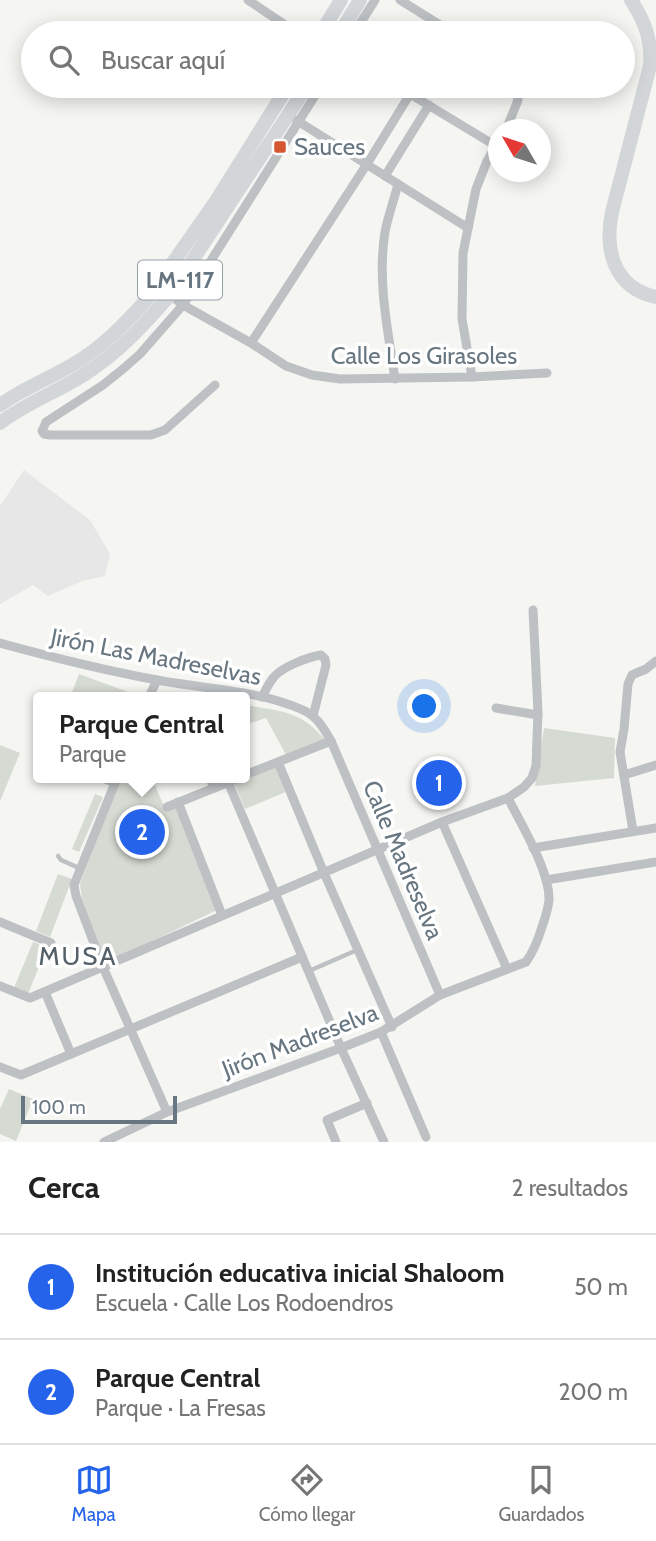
<!DOCTYPE html>
<html lang="es">
<meta charset="utf-8">
<style>
body{margin:0;font-family:Cabin,sans-serif;background:#f6f6f6;color:#222}
.compass{position:absolute;left:488px;top:119px;width:63px;height:63px;border-radius:50%;background:#fff;box-shadow:0 4px 18px #0003;rotate:309deg}
.scale{position:absolute;left:21px;bottom:18px;width:156px;box-sizing:border-box;padding-left:7px;border:4px solid #677681;border-top:0;font-size:19px;line-height:24px;white-space:nowrap;color:#677681;-webkit-text-stroke:5px #fff;paint-order:stroke}
.you{position:absolute;left:425px;top:707px;width:24px;height:24px;margin:-18px;border:5px solid #fff;border-radius:50%;background:#1a73e8;box-shadow:0 0 0 10px #1a73e833}
.badge{display:grid;place-items:center;width:46px;height:46px;border-radius:50%;background:#2563eb;color:#fff;font-size:23px;font-weight:700}
.pin{position:absolute;translate:-50% -50%;border:4px solid #fff;box-shadow:0 2px 7px #0006}
.popup{position:absolute;left:33px;top:692px;width:217px;height:91px;box-sizing:border-box;display:grid;place-content:center;border-radius:7px;background:#fff;filter:drop-shadow(0 2px 5px #0005);font-size:23px;white-space:nowrap;color:#767676}
.popup b{font-size:26px;color:#222}
.popup::after{content:'';position:absolute;left:50%;top:100%;margin-left:-14px;border:14px solid transparent;border-top-color:#fff}
.list{margin:0;padding:0;list-style:none}
h2{display:flex;justify-content:space-between;align-items:center;height:91px;margin:0;padding:0 28px;font-size:30px}
h2 small{font-size:23px;font-weight:400;color:#767676}
.list li{display:grid;grid-template-columns:46px 1fr auto;gap:21px;align-items:center;box-sizing:border-box;height:105px;padding:0 28px;border-top:2px solid #e0e0e0}
.list b{display:block;font-size:26px;white-space:nowrap}
.list p{margin:0;font-size:23px;white-space:nowrap;color:#767676}
.list em{font-size:23px;font-style:normal;color:#767676}
.icon{flex:none;width:38px;height:38px;fill:none;stroke:currentColor;stroke-width:2;stroke-linecap:round;stroke-linejoin:round}
.map{position:relative;flex:none;width:656px;height:1142px;overflow:hidden}
.search{position:absolute;background:#fff;box-shadow:0 4px 18px #0003;left:21px;right:21px;top:21px;height:77px;display:flex;align-items:center;gap:18px;box-sizing:border-box;padding:0 24px;border-radius:38px;color:#767676;font-size:26px}
.sheet{height:301px;background:#fff}
nav{display:flex;justify-content:space-around;align-items:center;box-sizing:border-box;height:98px;border-top:2px solid #e0e0e0;background:#fff;font-size:19px;color:#767676}
nav a{display:grid;justify-items:center;gap:4px}
nav .on{color:#2563eb}
.map>svg:first-child{display:block}
.built{fill:#e6e7e6}
.green{fill:#d5dad2}
.lines{fill:none;stroke-linecap:round;stroke-linejoin:round}
.lane{stroke:#bdc1c4;stroke-width:4.5}
.street{stroke:#bdc1c4;stroke-width:9}
.primary{stroke:#d2d6d9;stroke-width:14}
.poi-dot{fill:#d65632;stroke:#fff;stroke-width:2.5}
.labels{text-anchor:middle;stroke-width:7;stroke-linejoin:round;paint-order:stroke}
.shield{fill:#fff;stroke:#959fa7;stroke-width:2}
.shield-label{font-size:23px;font-weight:bold;fill:#677681}
.poi-label{font-size:24px;fill:#677681;stroke:#fff;text-anchor:start}
.street-label{font-size:24px;fill:#677681;stroke:#fff}
.neighbourhood-label{font-size:26px;letter-spacing:2px;fill:#545f67;stroke:#fff}
</style>
<div class="map">
<svg width="656" height="1142" viewBox="0 0 656 1142">
<rect width="100%" height="100%" fill="#f5f5f2"/>
<path class="built" d="M 24,470 L 90,520 L 110,554 L 105,576 L 82,581 L 48,596 L 33,585 L 0,604 L 0,506 Z"/>
<g class="green">
<path d="M 79,674 L 136,695 L 135,697 L 77,697 L 71,695 Z"/>
<path d="M 245,705 C 280,711 302,711 325,740 L 286,755 L 266,718 L 245,725 Z"/>
<path d="M 544,728 L 615,738 L 614,778 L 535,786 Z"/>
<path d="M 0,745 L 20,753 L 0,801 Z"/>
<path d="M 277,765 L 288,791 L 245,809 L 234,783 Z"/>
<path d="M 120,778 L 152,778 L 166,811 L 176,808 L 217,910 L 104,964 L 82,898 L 80,884 Z"/>
<path d="M 95,794 L 103,797 L 79,852 L 72,849 Z"/>
<path d="M 58,874 L 72,879 L 50,937 L 36,931 Z"/>
<path d="M 33,942 L 47,947 L 28,994 L 14,988 Z"/>
<path d="M 9,1089 L 33,1099 L 16,1141 L 0,1134 L 0,1109 Z"/>
</g>
<g class="lines">
<g class="lane">
<path d="M 97,778 L 114,785"/>
<path d="M 58,856 L 61,860 L 79,868"/>
<path d="M 309,971 L 357,950"/>
</g>
<g class="street">
<path d="M 248,0 L 297,33"/>
<path d="M 400,0 L 453,33"/>
<path d="M 354,33 L 375,0"/>
<path d="M 410,94 L 496,146"/>
<path d="M 296,120 L 468,228"/>
<path d="M 506,130 L 518,100 L 515,86"/>
<path d="M 385,176 L 429,105"/>
<path d="M 166,292 L 183,305 L 251,343 L 286,366 L 312,375 L 340,379 L 472,377 L 547,373"/>
<path d="M 251,343 L 367,164 L 415,86"/>
<path d="M 472,377 L 462,319 L 463,253 L 476,189 L 487,161 L 498,142"/>
<path d="M 395,379 C 388,331 377,280 385,232 C 388,216 394,200 398,184"/>
<path d="M 215,385 L 165,430 L 151,435 L 50,435 L 44,434 L 42,431 L 46,422 L 103,385 L 123,369 L 140,354 L 183,305 L 321,86"/>
<path d="M 0,643 C 51,657 104,670 157,680 C 205,689 258,690 303,710 C 317,716 324,729 331,741 L 440,995"/>
<path d="M 149,697 L 157,680"/>
<path d="M 262,697 C 266,690 269,682 274,677 C 282,667 308,657 321,655 L 325,659 L 326,665 L 313,716"/>
<path d="M 496,708 L 538,715"/>
<path d="M 278,762 L 324,873 L 392,1027"/>
<path d="M 245,775 L 331,741"/>
<path d="M 624,775 L 656,765"/>
<path d="M 117,778 L 74,885 L 76,896 L 103,967 L 167,1112"/>
<path d="M 210,778 L 214,788"/>
<path d="M 228,782 L 341,1048 L 384,1142"/>
<path d="M 178,802 L 222,915"/>
<path d="M 167,807 L 239,778"/>
<path d="M 442,822 L 507,969"/>
<path d="M 633,831 L 620,752 L 624,729 L 628,684 L 632,675 L 646,669 L 656,661"/>
<path d="M 533,848 L 656,828"/>
<path d="M 546,880 L 656,862"/>
<path d="M 0,922 L 51,943"/>
<path d="M 0,986 L 30,998 L 442,822 L 508,798 L 524,787 L 532,778 L 536,766 L 538,712 L 533,610"/>
<path d="M 45,992 L 71,1054"/>
<path d="M 381,1032 L 426,1137"/>
<path d="M 0,1067 L 21,1075 L 302,957"/>
<path d="M 104,1142 L 167,1112 L 341,1048 L 381,1032 L 440,995 L 526,962 C 534,951 538,940 542,927 C 545,918 548,910 549,900 C 550,871 521,824 508,798"/>
<path d="M 336,1142 L 327,1120 L 367,1103"/>
</g>
<g class="primary">
<path d="M 631,0 C 645,22 652,40 650,66 L 612,212 C 604,250 614,288 656,297"/>
<path d="M 321,33 L 341,0"/>
<path d="M 340,33 L 360,0"/>
<path d="M 0,405 C 22,389 48,379 72,365 C 102,348 126,323 149,297 L 216,201 L 288,86"/>
<path d="M 0,423 C 26,403 57,392 85,374 C 118,353 144,325 169,296 L 307,86"/>
</g>
</g>
<rect class="poi-dot" x="273" y="140" width="14" height="14" rx="3.5"/>
<g class="labels">
<rect class="shield" x="138" y="260.5" width="84" height="39" rx="5"/>
<g class="shield-label">
<text x="180" y="288">LM-117</text>
</g>
<g class="poi-label">
<text x="294" y="155">Sauces</text>
</g>
<g class="street-label">
<text x="424" y="364">Calle Los Girasoles</text>
<text transform="translate(156 657) rotate(11)" y="8">Jirón Las Madreselvas</text>
<text transform="translate(403 860) rotate(67)" y="8">Calle Madreselva</text>
<text transform="translate(300 1041) rotate(-21)" y="8">Jirón Madreselva</text>
</g>
<g class="neighbourhood-label">
<text x="78" y="965">MUSA</text>
</g>
</g>
</svg>
<svg class="compass" viewBox="-18 -18 36 36"><path d="M0-13l5 13h-10z" fill="#e53935"/><path d="M0 13l5-13h-10z" fill="#767676"/></svg>
<div class="scale">100 m</div>
<div class="you"></div>
<div class="pin badge" style="left:439px;top:783px">1</div>
<div class="pin badge" style="left:142px;top:832px">2</div>
<div class="popup"><b>Parque Central</b>Parque</div>
<div class="search"><svg class="icon" aria-label="search" viewBox="0 0 24 24"><circle cx="10" cy="10" r="6"/><path d="M15 15l6 6"/></svg>Buscar aquí</div>
</div>
<section class="sheet">
<h2>Cerca<small>2 resultados</small></h2>
<ul class="list">
<li><span class="badge">1</span><div><b>Institución educativa inicial Shaloom</b><p>Escuela · Calle Los Rodoendros</p></div><em>50 m</em></li>
<li><span class="badge">2</span><div><b>Parque Central</b><p>Parque · La Fresas</p></div><em>200 m</em></li>
</ul>
</section>
<nav>
<a class="on"><svg class="icon" aria-label="map" viewBox="0 0 24 24"><path d="M3 6l6-2 6 2 6-2v14l-6 2-6-2-6 2zM9 4v14M15 6v14"/></svg>Mapa</a>
<a><svg class="icon" aria-label="directions" viewBox="0 0 24 24"><path d="M12 3l9 9-9 9-9-9zM9 14v-3h6M13 9l2 2-2 2"/></svg>Cómo llegar</a>
<a><svg class="icon" aria-label="saved" viewBox="0 0 24 24"><path d="M7 4h10v16l-5-4-5 4z"/></svg>Guardados</a>
</nav>
